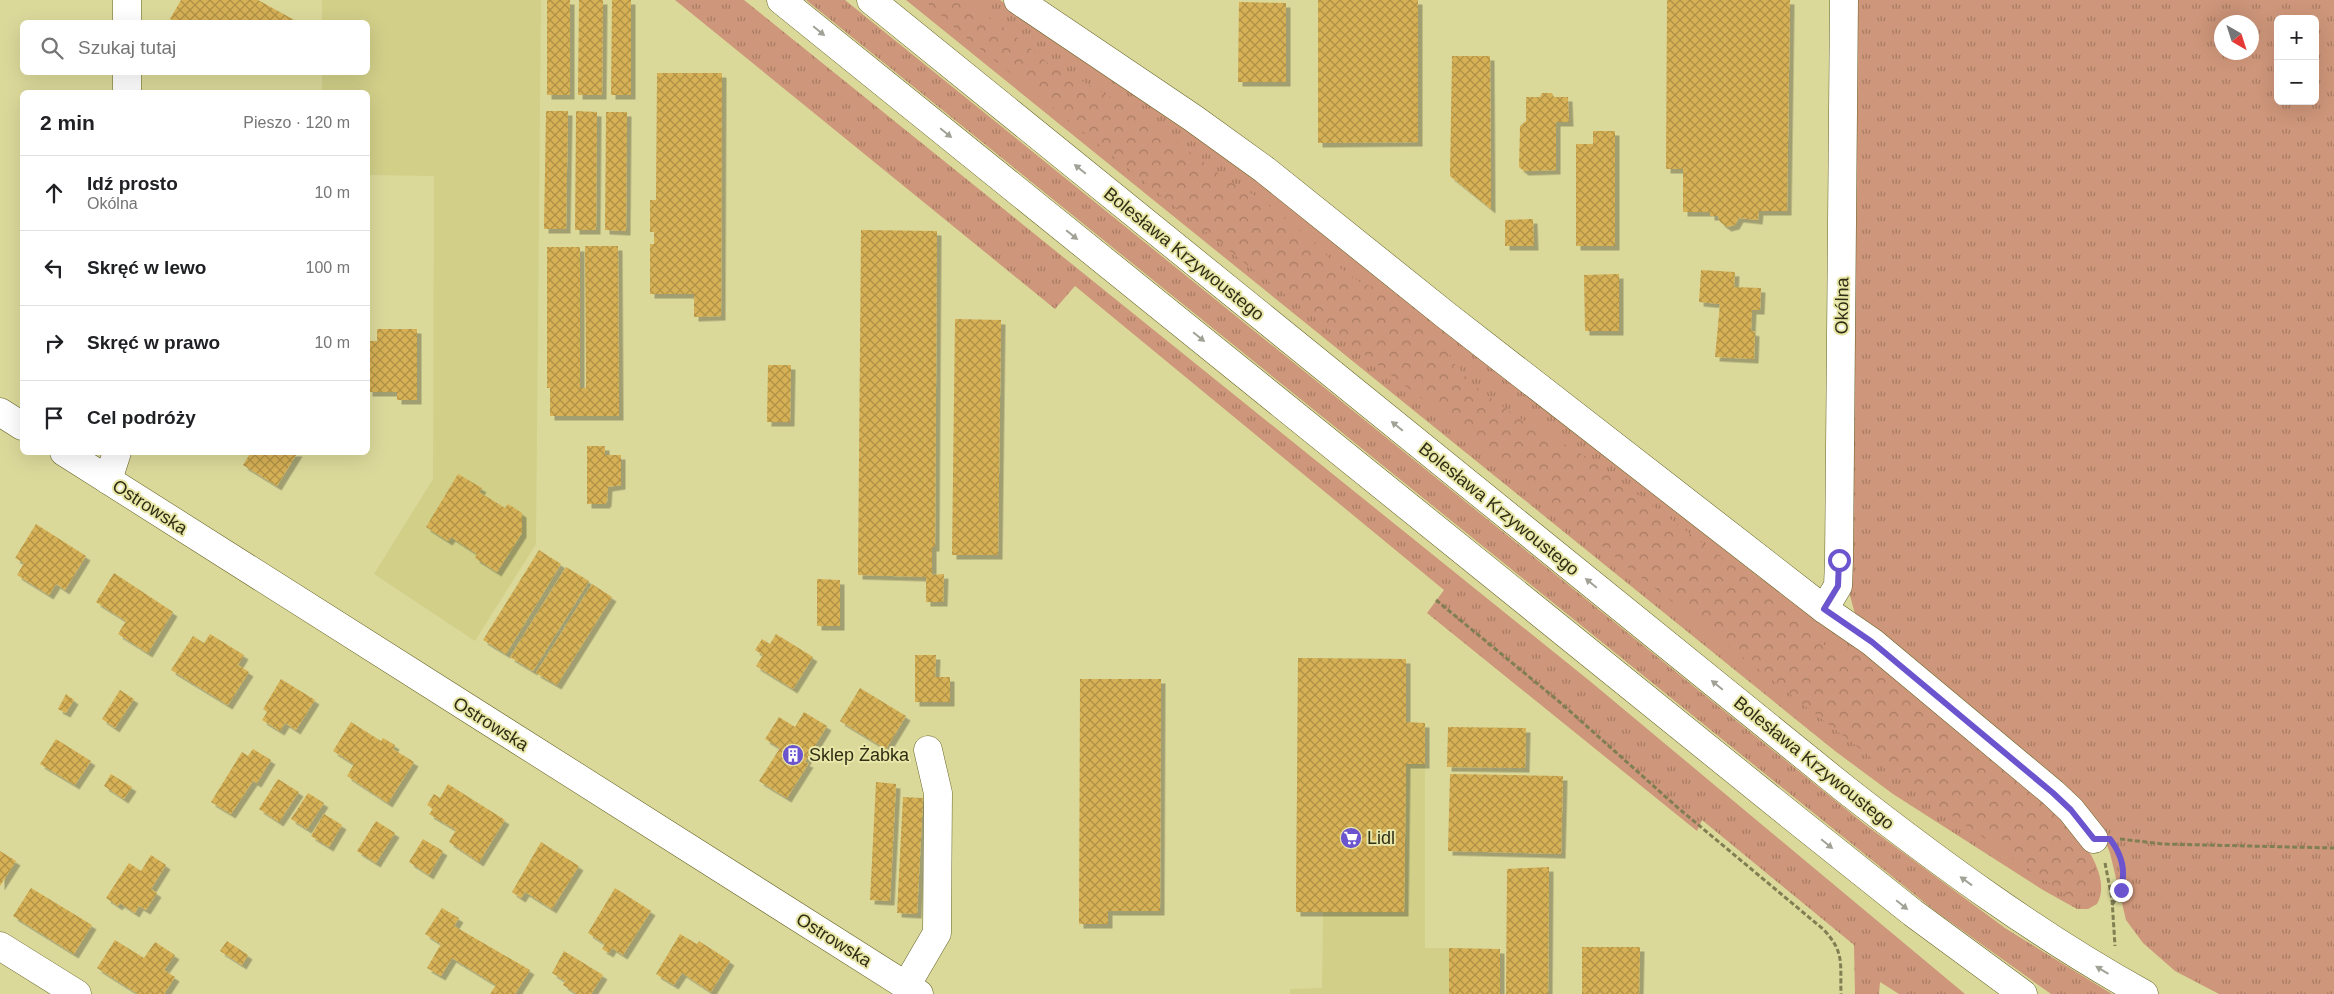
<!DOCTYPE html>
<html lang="pl">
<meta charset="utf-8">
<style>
body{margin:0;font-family:Helvetica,sans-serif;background:#f6f6f6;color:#202124}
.controls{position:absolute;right:15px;top:15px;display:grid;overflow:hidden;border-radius:8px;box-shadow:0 5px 20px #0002}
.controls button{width:45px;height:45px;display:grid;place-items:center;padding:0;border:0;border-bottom:1px solid #e0e0e0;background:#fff;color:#202124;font:25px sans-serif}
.compass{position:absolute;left:2214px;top:15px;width:45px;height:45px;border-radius:50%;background:#fff;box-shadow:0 5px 20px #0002;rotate:141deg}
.stop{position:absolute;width:15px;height:15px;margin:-11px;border:4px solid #6b54ce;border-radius:50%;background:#fff}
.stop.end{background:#6b54ce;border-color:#fff;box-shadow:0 1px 5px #0008}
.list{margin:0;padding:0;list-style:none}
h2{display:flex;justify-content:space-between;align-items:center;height:65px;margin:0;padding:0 20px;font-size:21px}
h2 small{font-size:16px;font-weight:400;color:#757577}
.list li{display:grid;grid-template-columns:32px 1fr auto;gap:15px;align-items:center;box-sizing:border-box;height:75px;padding:0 20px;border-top:1px solid #e0e0e0}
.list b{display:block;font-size:19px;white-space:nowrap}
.list p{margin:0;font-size:16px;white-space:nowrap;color:#757577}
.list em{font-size:16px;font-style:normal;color:#757577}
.icon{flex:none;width:28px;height:28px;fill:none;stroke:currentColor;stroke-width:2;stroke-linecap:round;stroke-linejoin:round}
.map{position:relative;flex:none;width:2334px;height:994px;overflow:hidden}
.search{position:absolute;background:#fff;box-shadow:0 5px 20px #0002;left:20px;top:20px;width:350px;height:55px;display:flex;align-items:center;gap:12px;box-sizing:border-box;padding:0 18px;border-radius:8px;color:#757577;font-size:19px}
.panel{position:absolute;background:#fff;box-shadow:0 5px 20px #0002;left:20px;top:90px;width:350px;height:365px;border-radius:8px}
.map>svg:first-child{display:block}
.built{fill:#d1cf88}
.grass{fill:url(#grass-tufts);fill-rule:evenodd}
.forest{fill:url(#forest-crowns)}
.building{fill:url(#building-cross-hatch);filter:url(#shadow)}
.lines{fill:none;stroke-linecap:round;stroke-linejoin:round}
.minor-casing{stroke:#656326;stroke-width:29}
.major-casing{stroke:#656326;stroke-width:29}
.path{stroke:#807e53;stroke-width:3;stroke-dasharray:5 2.5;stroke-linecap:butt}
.minor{stroke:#fff;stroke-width:28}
.major{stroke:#fff;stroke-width:28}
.oneway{fill:#a1a196}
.route{stroke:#6b54ce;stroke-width:6}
.labels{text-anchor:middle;stroke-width:4;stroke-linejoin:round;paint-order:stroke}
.street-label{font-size:18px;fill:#2f2e15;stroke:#e8e7a7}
.poi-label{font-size:18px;fill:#2f2e15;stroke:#e8e7a7;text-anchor:start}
</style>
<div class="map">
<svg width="2334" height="994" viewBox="0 0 2334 994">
<defs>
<pattern id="grass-tufts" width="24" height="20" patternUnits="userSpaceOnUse" patternTransform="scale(1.25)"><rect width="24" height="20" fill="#ce967a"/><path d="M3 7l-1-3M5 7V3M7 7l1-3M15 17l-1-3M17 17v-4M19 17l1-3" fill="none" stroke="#a87b63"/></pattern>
<pattern id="forest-crowns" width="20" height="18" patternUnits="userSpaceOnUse" patternTransform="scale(1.25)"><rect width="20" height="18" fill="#ce967a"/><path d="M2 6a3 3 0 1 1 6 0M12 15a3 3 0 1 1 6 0" fill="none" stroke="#a87b63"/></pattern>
<pattern id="building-cross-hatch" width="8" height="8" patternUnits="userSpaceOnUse" patternTransform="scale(1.25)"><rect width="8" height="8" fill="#d7b156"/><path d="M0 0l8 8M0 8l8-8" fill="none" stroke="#af9046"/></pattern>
<filter id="shadow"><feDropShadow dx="4.5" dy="4.5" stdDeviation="0" flood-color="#0004"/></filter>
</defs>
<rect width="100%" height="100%" fill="#dbd99a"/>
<g class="built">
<path d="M 322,0 L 541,0 L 536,544 L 475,641 L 374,574 L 433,479 L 434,176 L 368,175 L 368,92 L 322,92 L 322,73 L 368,72 L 368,22 L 322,22 Z"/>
<path d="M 1298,658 L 1406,659 L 1406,722 L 1425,723 L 1425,948 L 1449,948 L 1449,994 L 1290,994 L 1290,989 L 1322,988 L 1323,912 L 1296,912 Z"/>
</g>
<g class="grass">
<path d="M 675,0 L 744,0 L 1591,682 L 1965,994 L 1899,994 L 1880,982 L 1879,994 L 1855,994 L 1854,945 L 1702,820 L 1697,831 L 1427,613 L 1444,590 L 1075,286 L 1055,309 Z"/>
<path d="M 806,0 L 845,0 L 1863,823 L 2005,928 L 2112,994 L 2051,994 L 1935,911 Z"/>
<path d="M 906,0 L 1000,0 L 1233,160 L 1759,577 L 1795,600 L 2027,779 L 2085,844 C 2095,861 2108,885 2097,904 L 2088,909 L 2077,909 L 2043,890 L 1893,794 L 1835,751 Z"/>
<path d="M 1853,0 L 2334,0 L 2334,994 L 2219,994 L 2175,971 L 2143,943 L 2126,920 L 2110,853 L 2102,833 L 1855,614 L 1849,592 ZM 2278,19 L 2315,19 L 2315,101 L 2278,101 ZM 2222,22 L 2252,22 L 2252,52 L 2222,52 Z"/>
</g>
<path class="forest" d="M 924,0 L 966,0 L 1015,36 L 1055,69 L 1082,81 L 1140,114 L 1231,183 L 1239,185 L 1268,205 L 1315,243 L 1336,265 L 1360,282 L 1373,287 L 1427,328 L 1443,345 L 1454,363 L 1472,384 L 1513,414 L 1593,461 L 1764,589 L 1799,611 L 1823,644 L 1835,651 L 1856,647 L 1870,658 C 1900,682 1928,708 1958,732 C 1990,758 2112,843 2092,892 L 2077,897 L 2069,897 L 1892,774 L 1630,569 L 1425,401 L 1247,265 L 957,30 Z"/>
<g class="building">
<path d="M 181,0 L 258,0 L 298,22 L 177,22 L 170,19 Z"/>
<rect x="547" y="0" width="23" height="95"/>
<path d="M 579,0 L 603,0 L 602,95 L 578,95 Z"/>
<path d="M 612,0 L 631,0 L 631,95 L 611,95 Z"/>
<path d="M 1318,0 L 1418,0 L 1418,142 L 1318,143 Z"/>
<path d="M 1667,0 L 1790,0 L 1787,211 L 1759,211 L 1758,220 L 1739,218 L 1735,225 L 1727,227 L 1720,222 L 1718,216 L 1710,216 L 1710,212 L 1683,212 L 1683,169 L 1666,169 Z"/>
<path d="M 1239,2 L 1286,3 L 1286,82 L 1238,82 Z"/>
<path d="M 1452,56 L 1490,56 L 1491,209 L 1450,176 Z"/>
<path d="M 657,73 L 722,73 L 721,316 L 694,317 L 694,294 L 650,294 L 650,244 L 654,244 L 654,232 L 650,232 L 650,200 L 656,200 Z"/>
<path d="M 1542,93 L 1552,93 L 1554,97 L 1568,97 L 1569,122 L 1556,122 L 1556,170 L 1524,171 L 1519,167 L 1520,126 L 1526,121 L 1526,97 L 1540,97 Z"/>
<path d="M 546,111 L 568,111 L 566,229 L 544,229 Z"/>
<path d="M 576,111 L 597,112 L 596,230 L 575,230 Z"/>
<path d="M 606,112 L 627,112 L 626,231 L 605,230 Z"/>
<path d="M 1593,131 L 1615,131 L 1615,246 L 1576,246 L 1576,144 L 1593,144 Z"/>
<path d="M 1533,219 L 1534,246 L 1505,246 L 1505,220 Z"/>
<path d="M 861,230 L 937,231 L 935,547 L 932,547 L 932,575 L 944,574 L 943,602 L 926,602 L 926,577 L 858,575 Z"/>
<path d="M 585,246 L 618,246 L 619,416 L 550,416 L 550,388 L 547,388 L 547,247 L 580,247 L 580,388 L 586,388 Z"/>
<path d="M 1701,270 L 1735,272 L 1734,287 L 1761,288 L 1760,310 L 1752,310 L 1751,331 L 1755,332 L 1754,359 L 1715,357 L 1720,304 L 1699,302 Z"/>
<path d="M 1619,274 L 1619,331 L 1585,331 L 1584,275 Z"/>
<path d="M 955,319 L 1001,320 L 998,555 L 952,555 Z"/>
<path d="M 377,329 L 417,329 L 417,400 L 397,400 L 397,392 L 368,392 L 368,341 L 377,341 Z"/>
<path d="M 768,365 L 791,365 L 790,422 L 767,422 Z"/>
<path d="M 587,446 L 605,446 L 605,455 L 621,455 L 621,485 L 608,487 L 607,502 L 605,504 L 587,504 Z"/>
<path d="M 251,452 L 298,452 L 277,486 L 243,465 Z"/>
<path d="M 458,474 L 482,488 L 479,492 L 505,508 L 508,504 L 522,513 L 522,533 L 497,572 L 475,558 L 477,554 L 451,537 L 448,541 L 426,527 Z"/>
<path d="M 36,524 L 86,556 L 65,590 L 56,584 L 49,595 L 17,575 L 24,563 L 15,558 Z"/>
<path d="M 539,550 L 561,564 L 506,654 L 483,640 Z"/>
<path d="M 566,567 L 589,581 L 533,671 L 510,657 Z"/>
<path d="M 114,573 L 173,612 L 148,653 L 118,634 L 126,621 L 96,602 Z"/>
<path d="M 817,579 L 840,580 L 840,626 L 817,626 Z"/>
<path d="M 592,584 L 612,597 L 557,685 L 536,673 Z"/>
<path d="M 210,634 L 244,655 L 238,665 L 249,672 L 228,705 L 171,670 L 193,636 L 204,643 Z"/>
<path d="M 776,634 L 813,657 L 793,689 L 756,666 L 763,655 L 755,650 L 762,639 L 770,644 Z"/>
<path d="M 915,655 L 936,655 L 935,677 L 950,677 L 950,702 L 915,702 Z"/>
<path d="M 1298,658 L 1406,659 L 1406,722 L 1425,723 L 1425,764 L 1406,764 L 1404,912 L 1296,912 Z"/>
<path d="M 281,679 L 315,700 L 296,730 L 285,723 L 280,731 L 262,720 L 267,712 L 263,709 Z"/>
<path d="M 1080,679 L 1161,679 L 1160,911 L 1108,911 L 1108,924 L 1079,924 Z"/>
<path d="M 860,688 L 906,716 L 886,749 L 840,721 Z"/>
<path d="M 120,690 L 134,699 L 115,728 L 102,719 Z"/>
<path d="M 66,694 L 74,700 L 66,713 L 58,709 Z"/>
<path d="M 804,712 L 827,726 L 805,762 L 809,763 L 787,798 L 759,781 L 780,748 L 765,739 L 779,717 L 795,727 Z"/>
<path d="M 351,722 L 381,741 L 383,738 L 395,745 L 393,749 L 414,762 L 388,803 L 347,776 L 354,764 L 333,751 Z"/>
<path d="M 1448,727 L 1526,728 L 1525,768 L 1447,767 Z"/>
<path d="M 56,739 L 91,761 L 75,785 L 40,764 Z"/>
<path d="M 253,749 L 271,760 L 257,783 L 253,781 L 231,814 L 211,802 L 242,752 L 248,756 Z"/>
<path d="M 111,774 L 132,787 L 124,799 L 104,786 Z"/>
<path d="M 1450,774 L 1563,776 L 1561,854 L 1448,851 Z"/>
<path d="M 278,779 L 299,792 L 279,822 L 259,809 Z"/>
<path d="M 876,782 L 896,784 L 890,901 L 870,900 Z"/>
<path d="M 448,784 L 505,820 L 479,862 L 449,842 L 456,830 L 429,814 L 433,809 L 427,805 L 434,794 L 440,798 Z"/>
<path d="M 308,793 L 324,803 L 307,829 L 291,819 Z"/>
<path d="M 903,797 L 923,798 L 917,914 L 897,913 Z"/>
<path d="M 324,814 L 342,825 L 329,847 L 311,836 Z"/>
<path d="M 376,821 L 395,833 L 376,863 L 357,851 Z"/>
<path d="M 423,839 L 443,851 L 429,875 L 409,862 Z"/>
<path d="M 541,842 L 579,866 L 552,909 L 525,892 L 521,898 L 512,892 Z"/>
<path d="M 0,851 L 16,861 L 0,886 Z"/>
<path d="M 151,855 L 166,865 L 151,889 L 157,893 L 146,910 L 139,906 L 135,913 L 120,903 L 118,906 L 106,898 L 129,863 L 141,871 Z"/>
<path d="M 1549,867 L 1548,994 L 1506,994 L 1507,869 Z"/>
<path d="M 31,888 L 92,925 L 74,954 L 13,916 Z"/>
<path d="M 615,888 L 651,911 L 623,955 L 612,948 L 609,953 L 602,949 L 605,944 L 588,933 Z"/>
<path d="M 442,908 L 459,918 L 454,926 L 530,970 L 515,994 L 490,994 L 496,985 L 452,958 L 441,976 L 427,968 L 441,944 L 425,934 Z"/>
<path d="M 680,934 L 697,944 L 699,941 L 730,961 L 711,992 L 682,973 L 674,985 L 656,974 Z"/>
<path d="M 115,940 L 144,958 L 155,942 L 175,955 L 164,970 L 175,977 L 164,994 L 138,994 L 97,968 Z"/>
<path d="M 227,941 L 248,955 L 242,965 L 220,951 Z"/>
<path d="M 1582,947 L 1640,947 L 1639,994 L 1582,994 Z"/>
<path d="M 1449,948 L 1500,949 L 1500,994 L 1449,994 Z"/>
<path d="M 564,951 L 603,975 L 591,994 L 577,994 L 563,985 L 565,981 L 552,973 Z"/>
</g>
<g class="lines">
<g class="minor-casing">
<g id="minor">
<path d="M 1018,0 L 1193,118 L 1265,170 L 1447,316 L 1824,609 L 1872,642 L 2053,793 L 2071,810 L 2094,839"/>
<path d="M 127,22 L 127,0"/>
<path d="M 127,92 L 127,72"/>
<path d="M 0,412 L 22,426"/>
<path d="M 64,452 L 919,994"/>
<path d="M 108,480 L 117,452"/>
<path d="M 1824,609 L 1838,586 L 1839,560 L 1844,0"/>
<path d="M 0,946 L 77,994"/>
<path d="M 906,986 L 937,933 L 938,793 L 928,750"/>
</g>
</g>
<g class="major-casing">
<g id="major">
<path d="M 781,0 L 1789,814 L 1913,913 L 2023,994"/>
<path d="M 871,0 L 1845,789 C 1941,864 2038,935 2144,994"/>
</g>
</g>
<g class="path">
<path d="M 1436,600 L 1562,704 L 1677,807 L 1823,929 C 1845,952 1840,963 1841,994"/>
<path d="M 2120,839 L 2163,844 L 2334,848"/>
<path d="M 2105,863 L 2112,899 L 2115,946"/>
<path d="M 2112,905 C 2125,887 2126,870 2118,850"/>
</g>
<use href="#minor" class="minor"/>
<use href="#major" class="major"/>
</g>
<defs><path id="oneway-solid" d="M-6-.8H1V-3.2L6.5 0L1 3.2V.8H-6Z" transform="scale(1.25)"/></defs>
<g class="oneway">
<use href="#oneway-solid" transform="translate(819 31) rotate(39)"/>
<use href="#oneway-solid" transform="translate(946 133) rotate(39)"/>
<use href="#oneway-solid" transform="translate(1080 169) rotate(-141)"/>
<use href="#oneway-solid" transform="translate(1072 235) rotate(39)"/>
<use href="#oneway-solid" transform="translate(1199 337) rotate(39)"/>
<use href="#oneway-solid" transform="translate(1397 426) rotate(-141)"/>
<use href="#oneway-solid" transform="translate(1591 583) rotate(-141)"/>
<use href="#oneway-solid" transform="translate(1717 685) rotate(-141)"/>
<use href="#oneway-solid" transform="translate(1827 844) rotate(39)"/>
<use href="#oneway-solid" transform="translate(1966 881) rotate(-144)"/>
<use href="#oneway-solid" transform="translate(1902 905) rotate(39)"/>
<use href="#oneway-solid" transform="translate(2102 970) rotate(-149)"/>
</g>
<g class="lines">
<path class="route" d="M 1839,560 L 1838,586 L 1824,609 L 1872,642 L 2053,793 L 2071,810 L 2094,839 L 2110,839 C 2122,855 2126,870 2121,890"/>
</g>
<defs>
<g id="building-disc" transform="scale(1.125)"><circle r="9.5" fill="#6b54ce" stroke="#e8e7a7"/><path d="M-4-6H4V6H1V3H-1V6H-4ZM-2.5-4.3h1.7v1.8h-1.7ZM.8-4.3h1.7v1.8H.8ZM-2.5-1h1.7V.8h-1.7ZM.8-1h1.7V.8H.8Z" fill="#fff"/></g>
<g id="supermarket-disc" transform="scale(1.125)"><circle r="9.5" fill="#6b54ce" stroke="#e8e7a7"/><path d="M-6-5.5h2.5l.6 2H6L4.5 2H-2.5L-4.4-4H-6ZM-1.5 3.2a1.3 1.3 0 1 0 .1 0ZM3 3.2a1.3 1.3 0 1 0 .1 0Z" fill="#fff"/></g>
</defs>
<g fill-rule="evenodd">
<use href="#building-disc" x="793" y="755"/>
<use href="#supermarket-disc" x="1351" y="838"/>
</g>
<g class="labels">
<g class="street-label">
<text transform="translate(1184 254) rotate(39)" y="6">Bolesława Krzywoustego</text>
<text transform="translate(1842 306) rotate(-89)" y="6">Okólna</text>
<text transform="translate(150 507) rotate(33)" y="6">Ostrowska</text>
<text transform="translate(1499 509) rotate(39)" y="6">Bolesława Krzywoustego</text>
<text transform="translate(491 724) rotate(32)" y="6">Ostrowska</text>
<text transform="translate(1814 763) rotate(39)" y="6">Bolesława Krzywoustego</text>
<text transform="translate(834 940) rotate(32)" y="6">Ostrowska</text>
</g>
<g class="poi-label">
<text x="809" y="761">Sklep Żabka</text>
<text x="1367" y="844">Lidl</text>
</g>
</g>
</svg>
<div class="controls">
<button>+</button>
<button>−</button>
</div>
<svg class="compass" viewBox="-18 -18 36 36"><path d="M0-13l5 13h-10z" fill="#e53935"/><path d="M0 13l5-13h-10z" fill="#757577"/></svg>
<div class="stop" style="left:1839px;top:560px"></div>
<div class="stop end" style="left:2121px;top:890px"></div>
<div class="search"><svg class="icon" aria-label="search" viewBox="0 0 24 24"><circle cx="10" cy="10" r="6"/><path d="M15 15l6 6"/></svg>Szukaj tutaj</div>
<section class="panel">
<h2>2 min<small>Pieszo · 120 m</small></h2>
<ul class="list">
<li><svg class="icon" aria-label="ahead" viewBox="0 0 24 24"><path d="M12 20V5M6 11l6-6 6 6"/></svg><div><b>Idź prosto</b><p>Okólna</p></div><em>10 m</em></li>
<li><svg class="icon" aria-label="left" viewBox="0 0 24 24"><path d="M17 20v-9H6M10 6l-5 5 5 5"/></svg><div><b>Skręć w lewo</b></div><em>100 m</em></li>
<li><svg class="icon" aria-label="right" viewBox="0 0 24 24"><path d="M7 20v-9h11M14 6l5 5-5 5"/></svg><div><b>Skręć w prawo</b></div><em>10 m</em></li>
<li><svg class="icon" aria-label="arrive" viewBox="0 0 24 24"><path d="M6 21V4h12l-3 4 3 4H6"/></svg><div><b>Cel podróży</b></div></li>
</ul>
</section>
</div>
